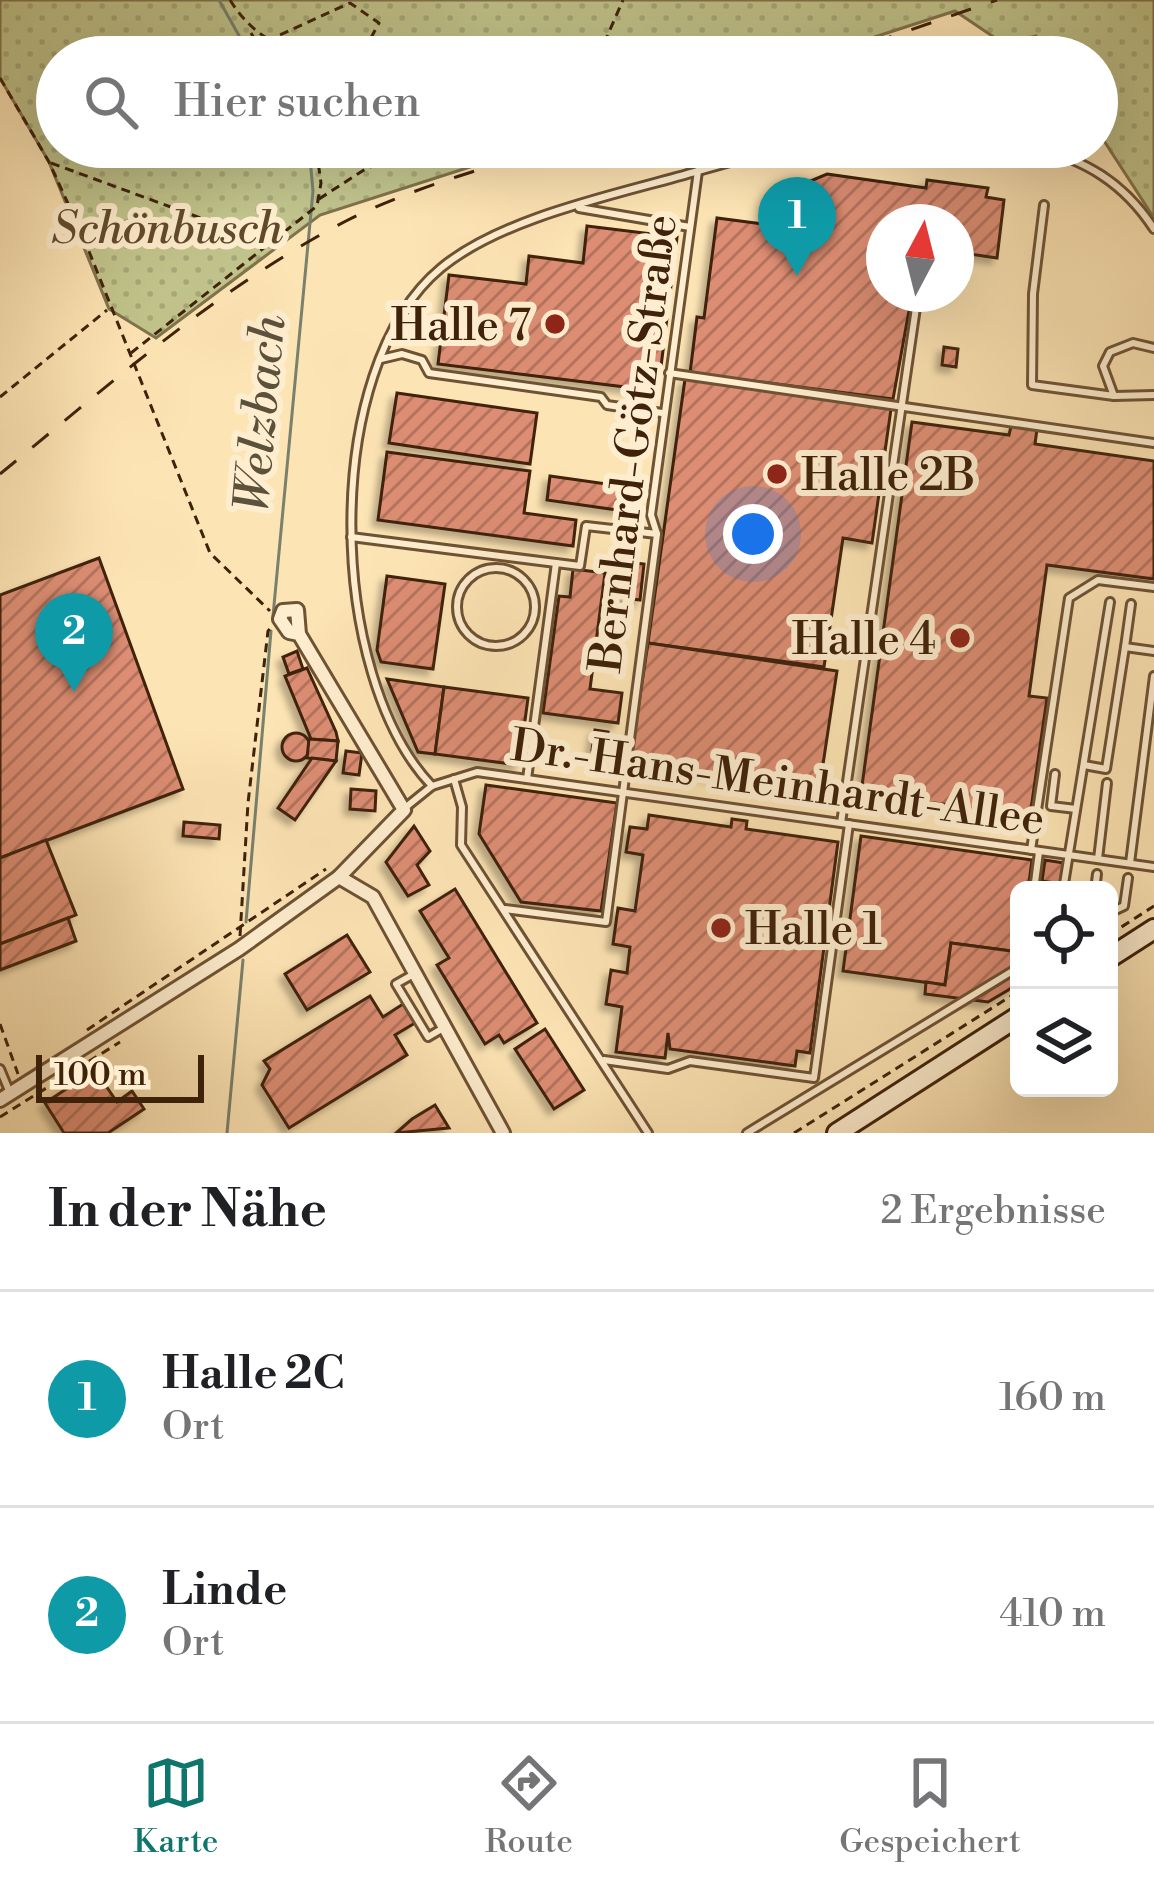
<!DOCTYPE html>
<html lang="de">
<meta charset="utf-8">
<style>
body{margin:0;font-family:"Libre Bodoni",serif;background:#f2f2f2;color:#202124}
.controls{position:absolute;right:36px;bottom:36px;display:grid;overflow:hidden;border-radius:18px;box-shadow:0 12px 48px #0002}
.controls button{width:108px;height:108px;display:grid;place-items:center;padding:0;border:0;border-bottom:3px solid #e0e0e0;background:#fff;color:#202124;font:60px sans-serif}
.compass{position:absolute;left:866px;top:204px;width:108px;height:108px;border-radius:50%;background:#fff;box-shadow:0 12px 48px #0002;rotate:7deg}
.scale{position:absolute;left:36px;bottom:30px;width:168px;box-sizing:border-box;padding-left:12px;border:6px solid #3f220a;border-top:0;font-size:33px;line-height:42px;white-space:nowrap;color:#3f220a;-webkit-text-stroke:9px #feedce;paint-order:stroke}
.you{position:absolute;left:753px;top:534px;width:42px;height:42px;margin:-30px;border:9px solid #fff;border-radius:50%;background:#1a73e8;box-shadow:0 0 0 18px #1a73e833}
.badge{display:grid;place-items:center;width:78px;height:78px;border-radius:50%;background:#0f766e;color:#fff;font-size:39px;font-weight:700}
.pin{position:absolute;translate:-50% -99px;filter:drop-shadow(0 3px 6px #0008)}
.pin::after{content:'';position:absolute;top:63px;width:42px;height:36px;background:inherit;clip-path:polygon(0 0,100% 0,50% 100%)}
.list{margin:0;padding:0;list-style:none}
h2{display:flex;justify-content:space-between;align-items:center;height:156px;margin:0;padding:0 48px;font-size:51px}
h2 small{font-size:39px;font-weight:400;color:#757577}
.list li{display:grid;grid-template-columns:78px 1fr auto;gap:36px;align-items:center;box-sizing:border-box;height:216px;padding:0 48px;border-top:3px solid #e0e0e0}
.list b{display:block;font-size:45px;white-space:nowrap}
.list p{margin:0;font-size:39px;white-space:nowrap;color:#757577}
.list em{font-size:39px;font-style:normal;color:#757577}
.icon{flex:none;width:66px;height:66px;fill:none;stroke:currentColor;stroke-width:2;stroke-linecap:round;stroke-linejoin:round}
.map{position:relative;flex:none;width:1154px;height:1133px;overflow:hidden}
.search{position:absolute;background:#fff;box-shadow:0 12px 48px #0002;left:36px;right:36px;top:36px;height:132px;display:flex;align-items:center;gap:30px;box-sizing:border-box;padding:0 42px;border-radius:66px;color:#757577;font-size:45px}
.sheet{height:588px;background:#fff}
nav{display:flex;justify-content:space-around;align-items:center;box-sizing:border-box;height:168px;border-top:3px solid #e0e0e0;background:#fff;font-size:33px;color:#757577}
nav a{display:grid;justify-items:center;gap:6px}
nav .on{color:#0f766e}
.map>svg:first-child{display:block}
.park{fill:url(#park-dots);stroke:#80734b;stroke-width:3}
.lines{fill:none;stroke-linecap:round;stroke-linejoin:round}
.stream{stroke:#79806c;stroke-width:3}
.building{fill:url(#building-hatch);stroke:#3f220a;stroke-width:3;filter:url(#shadow)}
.service-casing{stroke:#6e5234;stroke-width:12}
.minor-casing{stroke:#6e5234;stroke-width:18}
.secondary-casing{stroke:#3f220a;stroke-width:24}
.path{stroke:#3f220a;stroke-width:3;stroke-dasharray:9 6;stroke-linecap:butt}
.service{stroke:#feedce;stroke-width:6}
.minor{stroke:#feedce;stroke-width:12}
.secondary{stroke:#feedce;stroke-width:18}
.rail{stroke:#3f220a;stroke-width:3;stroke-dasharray:21 21;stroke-linecap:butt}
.poi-dot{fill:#8f2418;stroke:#feedce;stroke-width:4.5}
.labels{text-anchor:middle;stroke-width:12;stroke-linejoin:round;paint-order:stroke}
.park-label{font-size:45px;font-style:italic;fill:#604a2a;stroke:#feedce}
.poi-label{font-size:45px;fill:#3f220a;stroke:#feedce;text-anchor:end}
.street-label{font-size:45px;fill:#3f220a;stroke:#feedce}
.water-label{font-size:48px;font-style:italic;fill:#5c513b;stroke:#feedce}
</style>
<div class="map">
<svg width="1154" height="1133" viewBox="0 0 1154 1133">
<defs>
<pattern id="park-dots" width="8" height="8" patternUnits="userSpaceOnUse" patternTransform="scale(3)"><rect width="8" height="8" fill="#c1c48c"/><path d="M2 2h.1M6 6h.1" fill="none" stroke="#a7a877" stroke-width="1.8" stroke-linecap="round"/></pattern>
<pattern id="building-hatch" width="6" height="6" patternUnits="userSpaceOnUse" patternTransform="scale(3)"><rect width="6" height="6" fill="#dc8d73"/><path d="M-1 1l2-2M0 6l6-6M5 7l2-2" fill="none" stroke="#b4735d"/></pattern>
<filter id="shadow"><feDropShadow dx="-5.5" dy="5.5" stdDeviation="3" flood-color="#0004"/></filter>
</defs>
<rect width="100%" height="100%" fill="#fde4b4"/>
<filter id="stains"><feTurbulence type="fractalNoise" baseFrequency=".00167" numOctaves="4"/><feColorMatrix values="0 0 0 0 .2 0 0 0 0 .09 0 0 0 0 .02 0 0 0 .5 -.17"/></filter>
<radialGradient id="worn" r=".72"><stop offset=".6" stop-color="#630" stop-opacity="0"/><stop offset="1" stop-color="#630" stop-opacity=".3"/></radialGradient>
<path class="park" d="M 0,0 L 1154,0 L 1154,218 L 1097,130 L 1097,57 L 1050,57 L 1036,36 L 1004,44 L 955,11 L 813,57 L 57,57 L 57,147 L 532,147 L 320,215 L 156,338 L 109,309 L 49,162 L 0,78 Z"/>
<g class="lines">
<g class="stream">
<path d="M 219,0 L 251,57"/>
<path d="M 273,616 L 313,191 L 309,147"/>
<path d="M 246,922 L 271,631"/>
<path d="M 227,1133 L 243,960"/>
</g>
</g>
<g class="building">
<path d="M 827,174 L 926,188 L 927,180 L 988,188 L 986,197 L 1004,200 L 997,258 L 956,252 L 956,222 L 884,222 L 884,294 L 912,294 L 893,399 L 690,373 L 697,317 L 704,318 L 717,218 L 802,229 L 808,182 Z"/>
<path d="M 587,226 L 677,237 L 658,391 L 438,364 L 449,275 L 526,284 L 529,256 L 583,263 Z"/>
<path d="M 944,347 L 958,349 L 956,367 L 942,365 Z"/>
<path d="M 685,379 L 891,409 L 872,543 L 843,538 L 824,667 L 648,643 Z"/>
<path d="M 397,393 L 537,413 L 530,464 L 389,443 Z"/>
<path d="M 912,422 L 1009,435 L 1011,426 L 1037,429 L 1035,444 L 1154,461 L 1154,579 L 1047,565 L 1029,696 L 1047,698 L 1030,816 L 861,793 Z"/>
<path d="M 387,452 L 530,471 L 524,513 L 576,520 L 573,546 L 378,520 Z"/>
<path d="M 550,476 L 642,489 L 638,513 L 547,500 Z"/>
<path d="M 99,558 L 183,789 L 0,858 L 0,595 Z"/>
<path d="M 619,561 L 644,564 L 640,600 L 615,597 Z"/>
<path d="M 573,569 L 605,573 L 590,689 L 622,693 L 618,723 L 543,713 L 559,596 L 570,597 Z"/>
<path d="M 387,576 L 445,584 L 433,669 L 381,662 L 377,650 Z"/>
<path d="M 648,643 L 837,671 L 819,791 L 630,763 Z"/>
<path d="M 297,651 L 303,669 L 289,674 L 283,657 Z"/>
<path d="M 307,668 L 336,732 L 338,741 L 311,739 L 285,676 Z"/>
<path d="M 387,679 L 444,687 L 435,754 L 418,752 Z"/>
<path d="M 444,687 L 528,698 L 519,765 L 435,754 Z"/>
<path d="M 595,730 L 608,732 L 605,752 L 592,750 Z"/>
<circle cx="296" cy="747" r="14"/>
<path d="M 309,739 L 338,741 L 336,761 L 307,758 Z"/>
<path d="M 346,751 L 362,753 L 359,775 L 343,773 Z"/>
<path d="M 312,758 L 336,761 L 295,820 L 278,808 Z"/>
<path d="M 486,785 L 617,803 L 601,911 L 521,902 L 479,834 Z"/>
<path d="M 351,789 L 376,791 L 375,811 L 350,809 Z"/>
<path d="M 649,815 L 731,827 L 732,819 L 747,821 L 746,829 L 838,842 L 810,1053 L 797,1051 L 795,1066 L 670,1049 L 668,1033 L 665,1058 L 616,1052 L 622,1007 L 606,1004 L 611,970 L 627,973 L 630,947 L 613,944 L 618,908 L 635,911 L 643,855 L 626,852 L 630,827 L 647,829 Z"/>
<path d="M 184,822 L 220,825 L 219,839 L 183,836 Z"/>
<path d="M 414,826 L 430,851 L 417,865 L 429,885 L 408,896 L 386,862 Z"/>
<path d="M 861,836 L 1032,860 L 1028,890 L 1019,890 L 1019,952 L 951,943 L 945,985 L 843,971 Z"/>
<path d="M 46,840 L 76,915 L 0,944 L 0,858 Z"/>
<path d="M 1045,860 L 1064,863 L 1061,884 L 1042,881 Z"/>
<path d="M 455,889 L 537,1023 L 504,1043 L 499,1035 L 485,1044 L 437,965 L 449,958 L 420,911 Z"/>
<path d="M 68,918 L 76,941 L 0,970 L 0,944 Z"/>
<path d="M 347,935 L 370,972 L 307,1010 L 285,974 Z"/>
<path d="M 951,943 L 1019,952 L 1015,986 L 988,1002 L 925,994 L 926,982 L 945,985 Z"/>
<path d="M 370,996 L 383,1017 L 403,1004 L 415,1023 L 395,1035 L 407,1055 L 289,1128 L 262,1085 L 270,1069 L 264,1061 Z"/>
<path d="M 545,1029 L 584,1090 L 554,1109 L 515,1049 Z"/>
<path d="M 95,1070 L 117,1102 L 132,1091 L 144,1109 L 108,1133 L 64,1133 L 45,1103 Z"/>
<path d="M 435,1105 L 449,1128 L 396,1133 L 412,1119 Z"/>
</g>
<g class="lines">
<g class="service-casing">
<g id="service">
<path d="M 1033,147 C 1086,160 1124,183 1154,229"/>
<path d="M 698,171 L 784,147"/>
<path d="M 1044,205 L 1033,294 L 1032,385 L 1114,396 L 1103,366 L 1110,352 L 1133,343 L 1154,348"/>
<path d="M 579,208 L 690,227"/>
<path d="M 381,359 L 402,354 L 422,360 L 429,373 L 601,397 L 607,405 L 662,413"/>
<path d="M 669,373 L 1154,443"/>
<path d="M 1114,396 L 1154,395"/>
<path d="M 351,537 L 556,563"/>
<circle cx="496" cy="607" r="39"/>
<path d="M 1131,604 L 1125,647 L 1154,651"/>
<path d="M 1084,765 L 1106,769 L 1125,647"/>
<path d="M 1055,774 L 1051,806 L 1076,809"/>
<path d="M 454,779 L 462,807 L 461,845 L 648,1133"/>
<path d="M 527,779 L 556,563 L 580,566 L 586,526 L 657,534"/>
<path d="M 432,786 C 327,676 319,369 441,268 C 504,216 620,194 698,171 L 651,515 L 657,534 L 606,922 L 505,909"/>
<path d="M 406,807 L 432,786 L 477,772 L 1154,867"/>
<path d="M 841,823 L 918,294"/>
<path d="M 1031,850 L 1069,598 L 1098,580 L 1154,587"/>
<path d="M 1098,859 L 1107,783"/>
<path d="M 1130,863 L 1154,676"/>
<path d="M 1034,890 L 1039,852"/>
<path d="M 1063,890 L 1110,602"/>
<path d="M 1095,890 L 1097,874"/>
<path d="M 1109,913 L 1124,906 L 1128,878"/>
<path d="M 412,975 L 396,984 L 428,1037 L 445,1027"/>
<path d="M 604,1060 L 668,1069 L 690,1061 L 814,1078 L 849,824"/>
<path d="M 0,1069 L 10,1093"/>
<path d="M 747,1133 L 1019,967"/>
</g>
</g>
<g class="minor-casing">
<g id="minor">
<path d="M 339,877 L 373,897 L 503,1133"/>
<path d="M 0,1100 L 239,949 L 339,877 L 404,810 L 299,634 L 289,632 L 280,619 L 283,611 L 297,610 L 299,634"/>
</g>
</g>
<g class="secondary-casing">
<g id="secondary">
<path d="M 1109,958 L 1154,929"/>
<path d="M 837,1133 L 1019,1016"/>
</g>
</g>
<g class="path">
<path d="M 230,0 C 262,51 309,62 367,45 L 379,23 L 350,3 L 273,38"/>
<path d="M 251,33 L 266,57"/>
<path d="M 598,57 L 623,0"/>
<path d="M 0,78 L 49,162 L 82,234 L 210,553 L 270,611"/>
<path d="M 51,163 L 247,235 L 280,235"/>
<path d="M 319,199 L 367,168 L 435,147"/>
<path d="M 131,353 L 317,206 L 321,183 L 316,147"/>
<path d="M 0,397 L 107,310"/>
<path d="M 1109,935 L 1154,906"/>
<path d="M 240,936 L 248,803 L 268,631 L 274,625"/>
<path d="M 0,1024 L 18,1074"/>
<path d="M 87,1030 L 326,869"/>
<path d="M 0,1117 L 120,1042"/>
<path d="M 794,1133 L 1019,991"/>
</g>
<use href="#service" class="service"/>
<use href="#minor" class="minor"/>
<use href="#secondary" class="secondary"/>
<g class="rail">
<path d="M 832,57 L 997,0"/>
<path d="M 0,474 C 110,384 219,287 346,221 C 411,188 483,169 552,147"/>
</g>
</g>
<g class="poi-dot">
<circle cx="555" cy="324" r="12"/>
<circle cx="777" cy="474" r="12"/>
<circle cx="960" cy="638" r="12"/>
<circle cx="721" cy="928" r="12"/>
</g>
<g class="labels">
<g class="park-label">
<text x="167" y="243">Schönbusch</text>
</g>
<g class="poi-label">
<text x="531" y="340">Halle 7</text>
<text x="801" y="490" text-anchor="start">Halle 2B</text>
<text x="936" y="654">Halle 4</text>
<text x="745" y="944" text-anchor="start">Halle 1</text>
</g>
<g class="street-label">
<text transform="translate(632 443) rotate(-83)" y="16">Bernhard-Götz-Straße</text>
<text transform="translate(778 781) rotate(8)" y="16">Dr.-Hans-Meinhardt-Allee</text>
</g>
<g class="water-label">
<text transform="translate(259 414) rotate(-85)" y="17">Welzbach</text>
</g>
</g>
<rect width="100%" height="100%" filter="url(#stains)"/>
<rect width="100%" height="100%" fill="url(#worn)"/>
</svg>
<div class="controls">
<button><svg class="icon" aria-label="locate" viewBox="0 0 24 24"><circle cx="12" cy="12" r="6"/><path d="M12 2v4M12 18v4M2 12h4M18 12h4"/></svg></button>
<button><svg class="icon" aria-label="layers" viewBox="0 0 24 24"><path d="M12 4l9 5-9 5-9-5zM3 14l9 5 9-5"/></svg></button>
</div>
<svg class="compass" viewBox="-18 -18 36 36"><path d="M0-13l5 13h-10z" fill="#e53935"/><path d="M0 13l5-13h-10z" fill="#757577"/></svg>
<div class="scale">100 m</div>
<div class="you"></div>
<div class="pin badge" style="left:797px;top:276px;background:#0f9aa8">1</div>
<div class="pin badge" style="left:74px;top:692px;background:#0f9aa8">2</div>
<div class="search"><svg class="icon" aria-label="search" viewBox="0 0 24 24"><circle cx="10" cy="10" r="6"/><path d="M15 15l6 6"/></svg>Hier suchen</div>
</div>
<section class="sheet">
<h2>In der Nähe<small>2 Ergebnisse</small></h2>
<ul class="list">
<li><span class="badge" style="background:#0f9aa8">1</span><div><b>Halle 2C</b><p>Ort</p></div><em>160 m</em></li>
<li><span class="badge" style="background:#0f9aa8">2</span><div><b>Linde</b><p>Ort</p></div><em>410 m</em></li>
</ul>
</section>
<nav>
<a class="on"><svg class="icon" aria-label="map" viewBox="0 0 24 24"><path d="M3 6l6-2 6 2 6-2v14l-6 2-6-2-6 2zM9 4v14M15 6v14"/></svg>Karte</a>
<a><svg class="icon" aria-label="directions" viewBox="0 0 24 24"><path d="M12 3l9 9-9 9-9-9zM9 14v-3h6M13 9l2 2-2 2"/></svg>Route</a>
<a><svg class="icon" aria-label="saved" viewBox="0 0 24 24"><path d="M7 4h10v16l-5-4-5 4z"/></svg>Gespeichert</a>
</nav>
